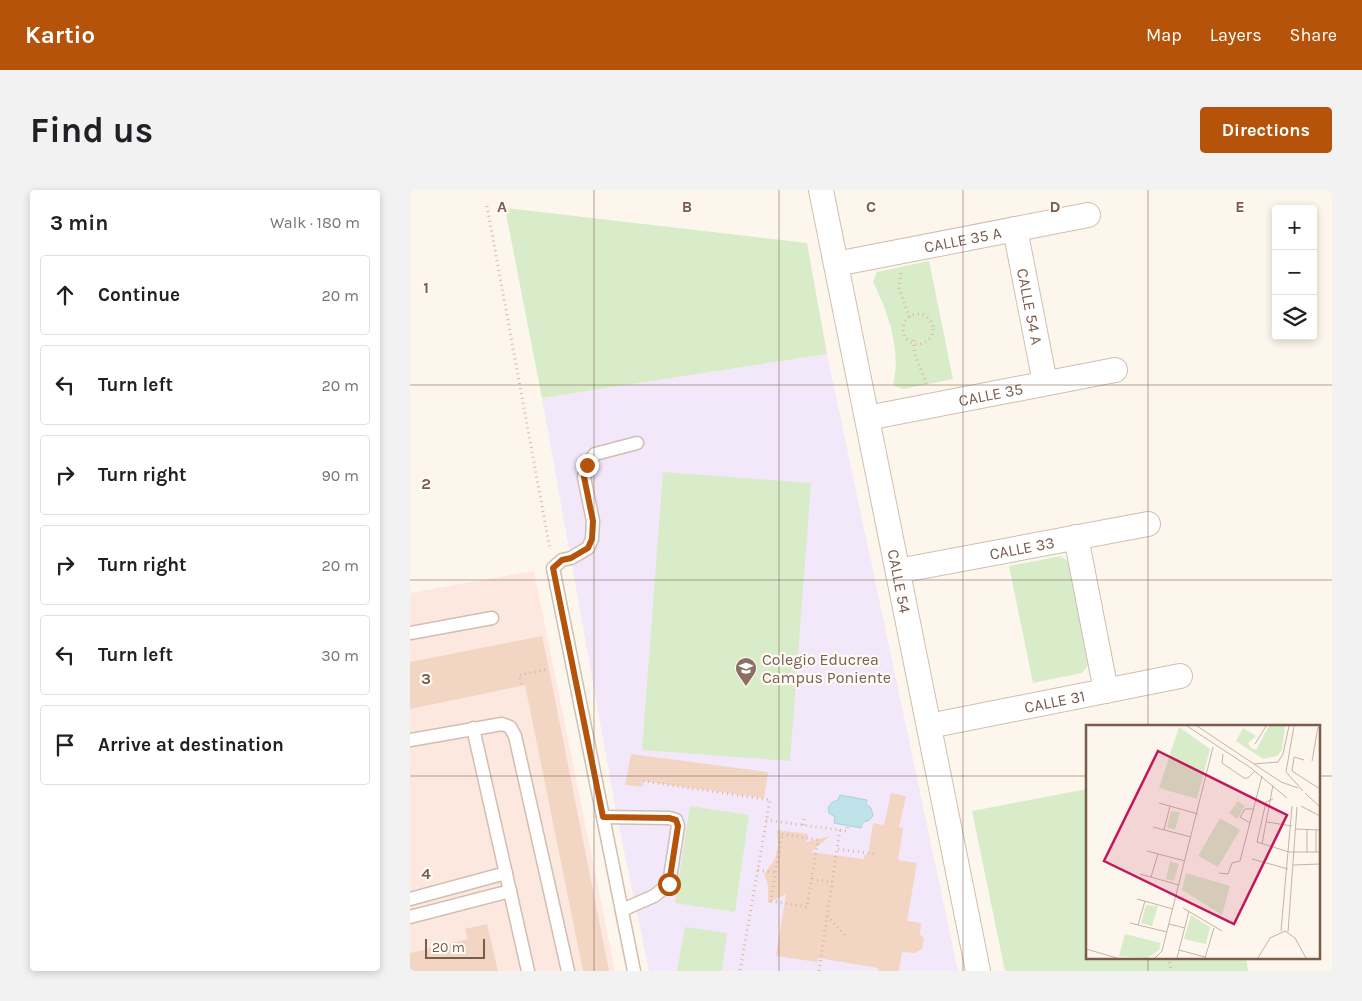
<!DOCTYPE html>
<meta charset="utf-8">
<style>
body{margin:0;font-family:Karla,sans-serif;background:#f2f2f2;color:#202124}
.controls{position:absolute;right:15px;top:15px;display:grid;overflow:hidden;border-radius:5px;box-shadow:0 2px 8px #0003}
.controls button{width:45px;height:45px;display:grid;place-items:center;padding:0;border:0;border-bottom:1px solid #e0e0e0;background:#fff;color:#202124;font:25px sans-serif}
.scale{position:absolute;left:15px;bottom:12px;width:60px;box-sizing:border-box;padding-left:5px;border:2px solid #7a5c4d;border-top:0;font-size:14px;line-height:18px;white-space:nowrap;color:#7a5c4d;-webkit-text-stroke:4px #fffaf3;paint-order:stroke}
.stop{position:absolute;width:15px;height:15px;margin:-11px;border:4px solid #b45309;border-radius:50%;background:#fff}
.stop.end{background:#b45309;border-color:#fff;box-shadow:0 1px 5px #0008}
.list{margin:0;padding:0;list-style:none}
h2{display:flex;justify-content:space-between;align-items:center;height:65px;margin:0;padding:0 20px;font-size:21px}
h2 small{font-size:16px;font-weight:400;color:#757577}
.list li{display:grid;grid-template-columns:32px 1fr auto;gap:15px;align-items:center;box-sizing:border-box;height:80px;margin:0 10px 10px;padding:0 10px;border:1px solid #e0e0e0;border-radius:5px}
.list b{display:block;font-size:19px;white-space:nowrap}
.list em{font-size:16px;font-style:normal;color:#757577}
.icon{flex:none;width:28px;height:28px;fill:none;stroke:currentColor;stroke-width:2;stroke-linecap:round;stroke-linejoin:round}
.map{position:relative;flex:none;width:922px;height:781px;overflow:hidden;border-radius:5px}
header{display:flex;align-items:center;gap:30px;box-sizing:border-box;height:70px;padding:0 25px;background:#b45309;color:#fff}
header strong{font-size:24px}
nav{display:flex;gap:28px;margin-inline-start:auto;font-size:18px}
.intro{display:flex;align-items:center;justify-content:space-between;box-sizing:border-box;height:120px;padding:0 30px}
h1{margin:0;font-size:35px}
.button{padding:12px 22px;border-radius:5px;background:#b45309;color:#fff;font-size:18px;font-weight:700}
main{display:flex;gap:30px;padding:0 30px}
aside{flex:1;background:#fff;border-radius:5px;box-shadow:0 2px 8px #0003}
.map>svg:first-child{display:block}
.commercial{fill:#fde8e0}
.education{fill:#f3e8fa}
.green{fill:#d8ecc9}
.water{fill:#bfe3e8;stroke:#a5d3da}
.building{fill:#f3d5c3}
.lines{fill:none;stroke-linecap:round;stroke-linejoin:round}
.service-casing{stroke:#d1beb0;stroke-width:15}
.minor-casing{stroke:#d1beb0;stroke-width:26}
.path{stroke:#d9b8a5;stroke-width:3;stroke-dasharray:1 4;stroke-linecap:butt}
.service{stroke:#fff;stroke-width:12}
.minor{stroke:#fff;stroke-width:24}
.route{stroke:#b45309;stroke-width:6}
.grid{fill:none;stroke:#7a5c4d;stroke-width:1;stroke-opacity:0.55}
.labels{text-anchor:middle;stroke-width:4.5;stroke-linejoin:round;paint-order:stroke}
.street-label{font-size:16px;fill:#7a5c4d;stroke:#fffaf3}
.education-label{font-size:16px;fill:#785e54;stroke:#fffaf3;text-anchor:start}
.inset-road{fill:none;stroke:#c5b3a7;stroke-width:1}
.view{fill:#c2185b;fill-opacity:0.15;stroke:#c2185b;stroke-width:2.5}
.inset-edge{fill:none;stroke:#7a5c4d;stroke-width:2.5}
.grid-label{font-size:16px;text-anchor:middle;font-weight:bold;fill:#7a5c4d;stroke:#fffaf3;stroke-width:4.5;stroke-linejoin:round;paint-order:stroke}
</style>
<header>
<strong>Kartio</strong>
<nav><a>Map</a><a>Layers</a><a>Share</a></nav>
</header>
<div class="intro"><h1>Find us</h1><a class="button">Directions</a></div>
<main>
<aside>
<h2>3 min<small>Walk · 180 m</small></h2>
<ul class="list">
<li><svg class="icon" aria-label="ahead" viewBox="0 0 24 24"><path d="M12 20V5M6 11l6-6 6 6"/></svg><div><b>Continue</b></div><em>20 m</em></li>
<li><svg class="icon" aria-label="left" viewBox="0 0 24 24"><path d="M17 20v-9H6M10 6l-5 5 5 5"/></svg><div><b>Turn left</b></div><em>20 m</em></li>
<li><svg class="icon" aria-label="right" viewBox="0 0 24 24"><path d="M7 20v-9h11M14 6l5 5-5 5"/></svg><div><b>Turn right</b></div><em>90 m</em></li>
<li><svg class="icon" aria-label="right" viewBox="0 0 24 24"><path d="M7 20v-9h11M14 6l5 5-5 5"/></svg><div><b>Turn right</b></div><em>20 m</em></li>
<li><svg class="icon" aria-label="left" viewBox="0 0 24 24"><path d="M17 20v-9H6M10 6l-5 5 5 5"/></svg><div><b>Turn left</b></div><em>30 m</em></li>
<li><svg class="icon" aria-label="arrive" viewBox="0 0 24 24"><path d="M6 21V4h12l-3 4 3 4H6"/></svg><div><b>Arrive at destination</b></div></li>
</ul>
</aside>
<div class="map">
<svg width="922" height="781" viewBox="0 0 922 781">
<rect width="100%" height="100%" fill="#fdf6ec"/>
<path class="commercial" d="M 124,381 L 205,781 L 0,781 L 0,403 Z"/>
<path class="education" d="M 417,164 L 548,781 L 239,781 L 207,627 L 132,208 Z"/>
<g class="green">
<path d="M 95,18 L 397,53 L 417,164 L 132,208 Z"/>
<path d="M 519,71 L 543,189 L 493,199 L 483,195 C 492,163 478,121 463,92 L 467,82 Z"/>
<path d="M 253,282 L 401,293 L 380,571 L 232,560 Z"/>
<path d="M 651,366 L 660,373 L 678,475 L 672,483 L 623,493 L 599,376 Z"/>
<path d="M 677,599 L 677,767 L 836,767 L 838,781 L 595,781 L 562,621 Z"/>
<path d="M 280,616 L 339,625 L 325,722 L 265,713 Z"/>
<path d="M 275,737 L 317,743 L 312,781 L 267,781 Z"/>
</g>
<path class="water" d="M 430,605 L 457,610 L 456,614 L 461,618 L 463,626 L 458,631 L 453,632 L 451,638 L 424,633 L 425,627 L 419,623 C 417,615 421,612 428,610 Z"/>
<g class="building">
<path d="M 132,446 L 139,479 L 199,781 L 173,781 L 115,495 L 0,519 L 0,472 Z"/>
<path d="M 221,564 L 358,582 L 354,608 L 233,591 L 232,597 L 215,595 Z"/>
<path d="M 481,603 L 496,606 L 489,637 L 493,638 L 488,670 L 507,673 L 497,731 L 511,733 L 510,744 L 514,749 L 512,759 L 505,763 L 492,762 L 489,781 L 468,781 L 468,778 L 408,768 L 407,772 L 366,766 L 376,704 L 358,713 L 358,695 L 354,684 L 365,669 L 368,655 L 367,640 L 398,644 L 396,652 L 420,646 L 401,662 L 454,669 L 455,665 L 458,665 L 463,633 L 474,635 Z"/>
<path d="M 77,734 L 88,781 L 0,781 L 0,763 L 58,749 L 55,739 Z"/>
</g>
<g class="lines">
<g class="service-casing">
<g id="service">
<path d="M 0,443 L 82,428"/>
<path d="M 63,538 L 118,781"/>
<path d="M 0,550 L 92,534 L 100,537 L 105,546 L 158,781"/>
<path d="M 193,627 L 259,628 L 266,630 L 268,636 L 259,694 L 244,706 L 212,720"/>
<path d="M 0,709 L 96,683"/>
<path d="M 0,727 L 100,701"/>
<path d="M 224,781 L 143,378 L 152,370 L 161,368 L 178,358 L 182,349 L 183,331 L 174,287 L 177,275 L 185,264 L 227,253"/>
</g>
</g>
<g class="minor-casing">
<g id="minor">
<path id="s1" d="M 411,0 L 568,781"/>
<path id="s2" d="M 605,39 L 635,193"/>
<path id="s3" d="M 426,74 L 678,25"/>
<path id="s4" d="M 457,228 L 705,180"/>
<path d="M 666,347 L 696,501"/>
<path id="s5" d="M 488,381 L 738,334"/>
<path id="s6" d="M 519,536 L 770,486"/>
</g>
</g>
<g class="path">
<path d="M 77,16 L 140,360"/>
<path d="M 491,83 L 489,98 L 500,129"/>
<circle cx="508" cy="139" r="15"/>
<path d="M 504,150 C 502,166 513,181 517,197"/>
<path d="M 111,494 L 109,485 L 139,479"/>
<path d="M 233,591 L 360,610 L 330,781"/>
<path d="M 356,630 L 430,640 L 427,659 L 465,664 L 466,662"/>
<path d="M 393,635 L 394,629"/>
<path d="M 430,640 L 437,641 L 438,636"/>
<path d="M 372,644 L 408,650 L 397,717 L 361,711 Z"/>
<path d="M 348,680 L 366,683"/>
<path d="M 402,689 L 422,692"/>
<path d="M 417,726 L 437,747"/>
<path d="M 759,767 L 761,781"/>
<path d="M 409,781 L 427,659"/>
</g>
<use href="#service" class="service"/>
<use href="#minor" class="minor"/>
</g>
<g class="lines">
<path class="route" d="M 177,275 L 174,287 L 183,331 L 182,349 L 178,358 L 161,368 L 152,370 L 143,378 L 193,627 L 259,628 L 266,630 L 268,636 L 259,694"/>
</g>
<path class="grid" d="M 184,0 L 184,781M 369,0 L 369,781M 553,0 L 553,781M 738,0 L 738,536M 0,195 L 922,195M 0,390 L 922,390M 0,586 L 677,586M 908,586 L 922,586M 738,767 L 738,781"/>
<defs>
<g id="school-pin" transform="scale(1.125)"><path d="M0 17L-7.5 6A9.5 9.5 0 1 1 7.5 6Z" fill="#8d6e63" stroke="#fffaf3"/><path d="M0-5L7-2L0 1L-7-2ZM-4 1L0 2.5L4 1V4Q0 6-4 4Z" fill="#fff"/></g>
</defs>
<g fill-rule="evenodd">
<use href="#school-pin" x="336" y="478"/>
</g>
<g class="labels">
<g class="street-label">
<text dy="6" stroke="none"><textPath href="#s3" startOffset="129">CALLE 35 A</textPath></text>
<text dy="6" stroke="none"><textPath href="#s2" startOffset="79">CALLE 54 A</textPath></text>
<text dy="6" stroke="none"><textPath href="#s4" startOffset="126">CALLE 35</textPath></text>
<text dy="6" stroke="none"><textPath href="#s5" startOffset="126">CALLE 33</textPath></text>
<text dy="6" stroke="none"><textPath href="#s1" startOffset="399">CALLE 54</textPath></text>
<text dy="6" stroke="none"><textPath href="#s6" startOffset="128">CALLE 31</textPath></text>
</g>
<g class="education-label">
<text x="352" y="475">Colegio Educrea<tspan x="352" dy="18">Campus Poniente</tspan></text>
</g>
</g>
<g transform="translate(676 535)">
<rect width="234" height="234" fill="#fdf6ec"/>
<path d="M 183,1 L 199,1 L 196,25 L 191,31 L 177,34 L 150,16 L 157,3 L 170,11 L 162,18 L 165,23 L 170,25 ZM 93,2 L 124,24 L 111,74 L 73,63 ZM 152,76 L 159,81 L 151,94 L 143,88 ZM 85,86 L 94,87 L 89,105 L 81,102 ZM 134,93 L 154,105 L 132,142 L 112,131 ZM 84,136 L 93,139 L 88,156 L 80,154 ZM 100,148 L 144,161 L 136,190 L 96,165 ZM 60,180 L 72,181 L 66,201 L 55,198 ZM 105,190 L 124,202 L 120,219 L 98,214 ZM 39,209 L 75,218 L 73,225 L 61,233 L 33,231 Z" fill="#d8ecc9"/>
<path class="inset-road" d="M 101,1 L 165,43 L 201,73M 111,1 L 195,57 L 212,63M 208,1 L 200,47 L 217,66M 169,19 L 180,1M 137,29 L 136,38 L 158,53 L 162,53 L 169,46M 218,35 L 208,32 L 206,46 L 234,64M 226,36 L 232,2M 168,39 L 192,37 L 197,29 L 203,1M 219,68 L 234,82M 187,74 L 180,77 L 171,117 L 203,127 L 234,127M 73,78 L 112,89M 215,81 L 234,91M 181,97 L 206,101M 164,98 L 154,92 L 159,84 L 167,84M 67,102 L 105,112M 210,104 L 234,105M 221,104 L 221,127M 78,105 L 84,81M 230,105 L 230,127M 176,119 L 187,60M 61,126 L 99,136M 166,134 L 202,144M 207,140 L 234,139M 133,148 L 142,149 L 146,138 L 154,136 L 176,51M 54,149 L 93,160M 65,152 L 72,129M 51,174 L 87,184M 97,183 L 136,206M 44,198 L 81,207M 83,199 L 99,203M 52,200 L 59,176M 195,206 L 206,81M 202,207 L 211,82M 0,224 L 31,233M 93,225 L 119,232M 69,233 L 76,226 L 127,22M 91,233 L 103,186M 119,233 L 128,203M 172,233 L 184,213 L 199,206 L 209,213 L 220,233"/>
<path class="view" d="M 72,26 L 201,90 L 148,199 L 18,136 Z"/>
<rect width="234" height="234" class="inset-edge"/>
</g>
<g class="grid-label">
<text x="92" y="22">A</text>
<text x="277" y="22">B</text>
<text x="461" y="22">C</text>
<text x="645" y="22">D</text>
<text x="830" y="22">E</text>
<text x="16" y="103">1</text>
<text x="16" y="299">2</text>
<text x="16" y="494">3</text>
<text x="16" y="689">4</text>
</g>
</svg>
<div class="controls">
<button>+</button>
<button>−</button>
<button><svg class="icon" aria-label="layers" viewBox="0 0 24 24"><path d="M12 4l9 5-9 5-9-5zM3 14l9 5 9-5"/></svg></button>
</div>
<div class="scale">20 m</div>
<div class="stop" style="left:259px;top:694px"></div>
<div class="stop end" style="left:177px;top:275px"></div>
</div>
</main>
